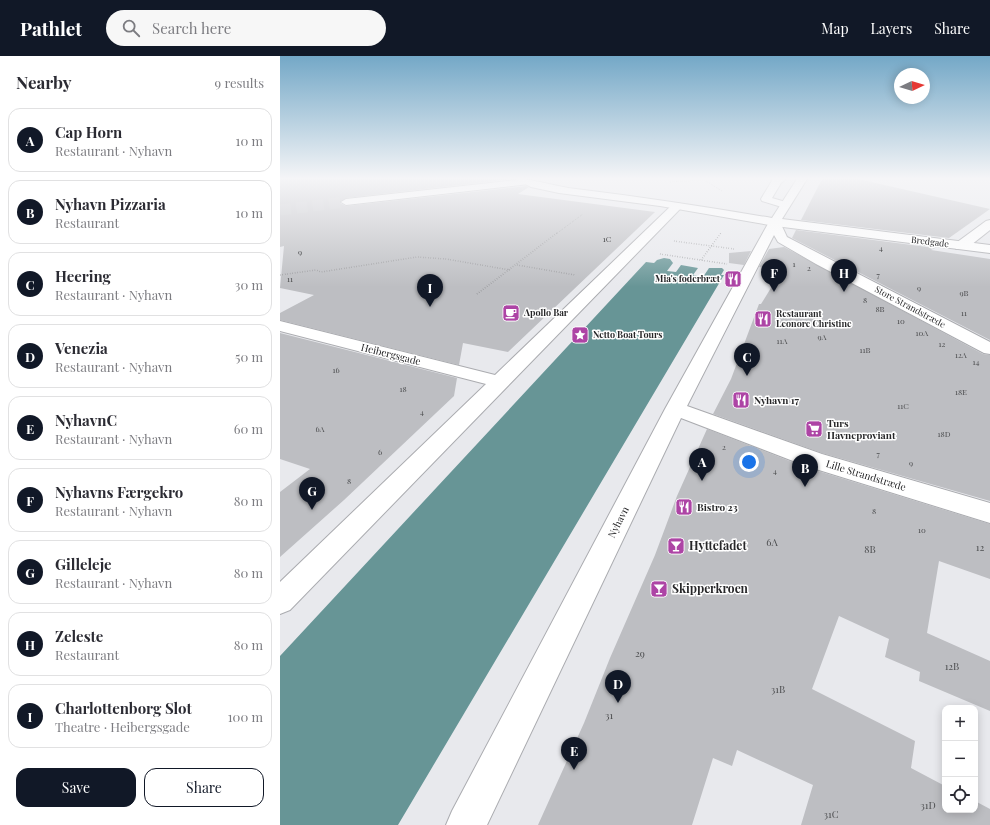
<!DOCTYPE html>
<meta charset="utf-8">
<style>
body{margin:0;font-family:"Playfair Display",serif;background:#f7f7f7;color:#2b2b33}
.controls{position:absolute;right:12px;bottom:12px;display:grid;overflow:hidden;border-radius:8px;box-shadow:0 2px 10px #0003}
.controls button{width:36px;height:36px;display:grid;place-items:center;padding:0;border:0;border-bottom:1px solid #e1e1e2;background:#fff;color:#2b2b33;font:20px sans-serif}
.compass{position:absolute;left:614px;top:12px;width:36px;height:36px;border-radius:50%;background:#fff;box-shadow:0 2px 10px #0003;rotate:86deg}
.you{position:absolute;left:469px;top:406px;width:14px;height:14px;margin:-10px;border:3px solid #fff;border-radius:50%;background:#1a73e8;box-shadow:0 0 0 6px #1a73e833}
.badge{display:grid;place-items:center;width:26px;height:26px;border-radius:50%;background:#111827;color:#fff;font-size:13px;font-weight:700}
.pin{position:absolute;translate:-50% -33px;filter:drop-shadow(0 1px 2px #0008)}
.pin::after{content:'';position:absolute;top:21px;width:14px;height:12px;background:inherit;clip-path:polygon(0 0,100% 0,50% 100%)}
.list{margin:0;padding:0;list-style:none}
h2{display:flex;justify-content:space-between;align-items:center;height:52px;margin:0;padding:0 16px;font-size:17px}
h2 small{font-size:13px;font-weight:400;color:#7c7c81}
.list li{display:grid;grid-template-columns:26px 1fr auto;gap:12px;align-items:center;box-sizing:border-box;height:64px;margin:0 8px 8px;padding:0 8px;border:1px solid #e1e1e2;border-radius:12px}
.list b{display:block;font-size:15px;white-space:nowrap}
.list p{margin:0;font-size:13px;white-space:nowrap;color:#7c7c81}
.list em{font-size:13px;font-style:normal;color:#7c7c81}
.actions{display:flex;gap:8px;padding:12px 16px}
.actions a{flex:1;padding:9px 0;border:1px solid #111827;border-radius:12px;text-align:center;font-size:14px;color:#111827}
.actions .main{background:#111827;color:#fff}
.icon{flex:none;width:22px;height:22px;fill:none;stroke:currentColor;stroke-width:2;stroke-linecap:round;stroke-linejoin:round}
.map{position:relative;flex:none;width:710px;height:769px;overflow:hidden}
header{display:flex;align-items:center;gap:24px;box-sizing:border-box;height:56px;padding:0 20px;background:#111827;color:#fff}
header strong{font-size:19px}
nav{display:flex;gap:22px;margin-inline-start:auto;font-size:14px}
.search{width:280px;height:36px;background:#f7f7f7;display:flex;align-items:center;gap:10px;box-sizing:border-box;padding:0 14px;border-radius:22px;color:#7c7c81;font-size:15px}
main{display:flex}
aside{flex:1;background:#fff}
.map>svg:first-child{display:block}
.water{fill:#679596}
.building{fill:#bdbec2}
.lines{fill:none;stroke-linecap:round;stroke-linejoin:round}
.minor-tunnel{stroke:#c1c2c6;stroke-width:11;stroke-dasharray:11 5.5;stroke-linecap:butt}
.minor-casing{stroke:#abacb0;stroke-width:2}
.major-casing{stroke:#abacb0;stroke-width:2}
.path-far1{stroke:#868789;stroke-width:1;stroke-dasharray:0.5 1.5;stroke-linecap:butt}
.path{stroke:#868789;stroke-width:1.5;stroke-dasharray:0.5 2;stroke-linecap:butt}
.minor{fill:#fff;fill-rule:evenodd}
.major{fill:#fff;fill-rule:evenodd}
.labels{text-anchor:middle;stroke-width:3;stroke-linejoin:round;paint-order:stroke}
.number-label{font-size:8px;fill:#4c4d4f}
.far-street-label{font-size:9px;fill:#272729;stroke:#fff}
.far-poi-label{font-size:9px;font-weight:bold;fill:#272729;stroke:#fff;text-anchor:start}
.street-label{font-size:10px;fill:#272729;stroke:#fff}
.poi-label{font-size:10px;font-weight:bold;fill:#272729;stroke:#fff;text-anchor:start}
.near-number-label{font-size:10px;fill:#4c4d4f}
.near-poi-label{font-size:12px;font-weight:bold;fill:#272729;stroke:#fff;text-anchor:start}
</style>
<header>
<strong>Pathlet</strong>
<div class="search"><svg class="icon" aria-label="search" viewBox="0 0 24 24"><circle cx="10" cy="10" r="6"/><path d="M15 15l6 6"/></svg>Search here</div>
<nav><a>Map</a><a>Layers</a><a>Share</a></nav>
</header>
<main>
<aside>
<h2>Nearby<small>9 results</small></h2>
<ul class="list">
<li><span class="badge">A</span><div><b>Cap Horn</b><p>Restaurant · Nyhavn</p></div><em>10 m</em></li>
<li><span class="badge">B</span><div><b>Nyhavn Pizzaria</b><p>Restaurant</p></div><em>10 m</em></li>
<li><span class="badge">C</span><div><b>Heering</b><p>Restaurant · Nyhavn</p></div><em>30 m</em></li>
<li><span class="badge">D</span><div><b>Venezia</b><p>Restaurant · Nyhavn</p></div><em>50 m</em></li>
<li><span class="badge">E</span><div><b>NyhavnC</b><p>Restaurant · Nyhavn</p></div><em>60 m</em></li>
<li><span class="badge">F</span><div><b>Nyhavns Færgekro</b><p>Restaurant · Nyhavn</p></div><em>80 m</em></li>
<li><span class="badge">G</span><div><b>Gilleleje</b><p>Restaurant · Nyhavn</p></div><em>80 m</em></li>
<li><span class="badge">H</span><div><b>Zeleste</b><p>Restaurant</p></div><em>80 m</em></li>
<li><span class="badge">I</span><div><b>Charlottenborg Slot</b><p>Theatre · Heibergsgade</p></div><em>100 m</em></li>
</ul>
<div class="actions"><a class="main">Save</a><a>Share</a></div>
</aside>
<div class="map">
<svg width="710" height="769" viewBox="0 0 710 769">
<rect width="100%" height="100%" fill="#e8e9ed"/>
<path class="water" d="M 384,202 L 390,203 L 393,207 L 387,215 L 396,216 L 401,209 L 418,212 L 413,219 L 423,221 L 429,212 L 442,212 L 444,214 L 441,219 L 444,219 L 118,769 L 0,769 L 0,600 L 366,206 L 374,207 L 377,204 Z"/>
<g class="building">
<path d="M 0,123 L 232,123 L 66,142 L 60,147 L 66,150 L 246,130 L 249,131 L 238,138 L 375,156 L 228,296 L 183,287 L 179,309 L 0,264 L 0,257 L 34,239 L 0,232 L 4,190 L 0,191 Z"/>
<path d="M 542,123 L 578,123 L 710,153 L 669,182 L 521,164 Z"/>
<path d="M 516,174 L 655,192 L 651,194 L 710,203 L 710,284 L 512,182 Z"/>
<path d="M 504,191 L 703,298 L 710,299 L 710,445 L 542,397 L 433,358 L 451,323 L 479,248 L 481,248 L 502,214 L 479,211 L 489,193 Z"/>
<path d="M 471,195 L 464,209 L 449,207 L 449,197 Z"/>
<path d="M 0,277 L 177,322 L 174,340 L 64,444 L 0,501 L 0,436 L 30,413 L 0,403 Z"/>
<path d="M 427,373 L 525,411 L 710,468 L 710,523 L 659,505 L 647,577 L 710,605 L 710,655 L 639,625 L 640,616 L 605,601 L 609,583 L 559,560 L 532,633 L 635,685 L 631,712 L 665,730 L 665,754 L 695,754 L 695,745 L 710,753 L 710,769 L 521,769 L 533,729 L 457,694 L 452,710 L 433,702 L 412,769 L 258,769 L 304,667 L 330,602 L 375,499 L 397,440 Z"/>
</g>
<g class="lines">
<path class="minor-tunnel" d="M 0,154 L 66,146"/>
<g class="minor-casing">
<g id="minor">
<path d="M 246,123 L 251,126 L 249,128 L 66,149 L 61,146 L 66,143 Z"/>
<path d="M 493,123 L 506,123 L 501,127 L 492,142 L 509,147 L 510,149 L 509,151 L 505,152 L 482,145 L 481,143 Z"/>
<path d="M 397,147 L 401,148 L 402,150 L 401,152 L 10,554 L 0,558 L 0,526 L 206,328 L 0,275 L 0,265 L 215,319 L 393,148 Z"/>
<path d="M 495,162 L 499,164 L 507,181 L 710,286 L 710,298 L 704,297 L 536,208 L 498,186 L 494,179 L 407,350 L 542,398 L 710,447 L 710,467 L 526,410 L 401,362 L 207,769 L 166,769 L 172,755 L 385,353 L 489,166 L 491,164 Z"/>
<path d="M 710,164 L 710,174 L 686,193 L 676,193 L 675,190 L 676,187 L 706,165 Z"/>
</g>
</g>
<g class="major-casing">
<path id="major" d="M 236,123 C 256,123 276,131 296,133 C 361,141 427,151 492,162 L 517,123 L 527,123 L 502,163 L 710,189 L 710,197 L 495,170 L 380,150 L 279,137 L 251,131 Z"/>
</g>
<g class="path-far1">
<path d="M 426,125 L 442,135"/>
<path d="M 390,126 L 436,123"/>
<path d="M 276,178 L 303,158"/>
<path d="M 440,178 L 441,177"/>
</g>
<g class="path">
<path d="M 394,185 L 454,193"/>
<path d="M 380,198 L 447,208"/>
<path d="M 421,204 L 441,177"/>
<path d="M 237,209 L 295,219"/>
<path d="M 0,219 L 36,214 L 41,216 L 137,201 L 166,203 L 230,214"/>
<path d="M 197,238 L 277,177"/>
</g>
<use href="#minor" class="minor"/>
<use href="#major" class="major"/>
</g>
<linearGradient id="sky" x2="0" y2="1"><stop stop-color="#74a8c7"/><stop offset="0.53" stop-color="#f5f5f7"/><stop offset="1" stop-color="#f5f5f7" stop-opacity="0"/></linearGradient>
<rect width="710" height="231" fill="url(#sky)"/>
<defs>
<g id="restaurant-square" transform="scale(0.9)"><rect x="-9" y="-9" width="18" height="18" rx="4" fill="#ad44a5" stroke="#fff"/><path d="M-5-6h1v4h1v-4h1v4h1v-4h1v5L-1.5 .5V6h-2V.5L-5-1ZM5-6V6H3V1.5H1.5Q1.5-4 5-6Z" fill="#fff"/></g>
<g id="cafe-square" transform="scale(0.9)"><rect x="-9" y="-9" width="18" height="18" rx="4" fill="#ad44a5" stroke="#fff"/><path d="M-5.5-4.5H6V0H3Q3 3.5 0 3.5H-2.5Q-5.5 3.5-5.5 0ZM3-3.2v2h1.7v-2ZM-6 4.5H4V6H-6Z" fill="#fff"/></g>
<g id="sight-square" transform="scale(0.9)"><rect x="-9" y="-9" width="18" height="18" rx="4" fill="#ad44a5" stroke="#fff"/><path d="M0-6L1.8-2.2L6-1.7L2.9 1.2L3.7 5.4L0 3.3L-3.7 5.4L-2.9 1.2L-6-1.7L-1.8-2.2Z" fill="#fff"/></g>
<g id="supermarket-square" transform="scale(0.9)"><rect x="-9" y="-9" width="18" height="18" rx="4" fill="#ad44a5" stroke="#fff"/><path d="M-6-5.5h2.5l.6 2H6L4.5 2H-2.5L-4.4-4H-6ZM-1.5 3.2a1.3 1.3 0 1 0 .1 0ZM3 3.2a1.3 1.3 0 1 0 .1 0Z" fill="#fff"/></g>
<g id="bar-square" transform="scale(0.9)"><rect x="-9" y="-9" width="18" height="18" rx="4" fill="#ad44a5" stroke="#fff"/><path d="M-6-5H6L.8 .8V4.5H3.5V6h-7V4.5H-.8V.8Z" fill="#fff"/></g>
</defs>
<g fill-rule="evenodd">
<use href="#restaurant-square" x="453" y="223"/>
<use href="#cafe-square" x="231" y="257"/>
<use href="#restaurant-square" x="483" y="263"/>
<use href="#sight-square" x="300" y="279"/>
<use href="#restaurant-square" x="461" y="344"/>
<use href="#supermarket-square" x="534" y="373"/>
<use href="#restaurant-square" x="404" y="451"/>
<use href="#bar-square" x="396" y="490"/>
<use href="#bar-square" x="379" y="533"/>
</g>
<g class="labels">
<g class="number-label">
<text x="327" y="186">1C</text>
<text x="601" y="195">4</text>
<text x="20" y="199">9</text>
<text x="514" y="211">1</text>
<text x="529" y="215">2</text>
<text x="598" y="222">7</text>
<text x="10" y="226">11</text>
<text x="639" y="235">9</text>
<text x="684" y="240">9B</text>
<text x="585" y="247">8</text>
<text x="600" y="256">8B</text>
<text x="684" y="260">11</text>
<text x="621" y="268">10</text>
<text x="642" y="280">10A</text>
<text x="542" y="284">9A</text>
<text x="502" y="288">11A</text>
<text x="662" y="291">12</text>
<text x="585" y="297">11B</text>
<text x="681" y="302">12A</text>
<text x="696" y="309">14</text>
<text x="56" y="317">16</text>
<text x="123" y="336">18</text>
<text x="681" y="339">18E</text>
<text x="623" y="353">11C</text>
<text x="142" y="359">4</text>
<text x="40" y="376">6A</text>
<text x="664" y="381">18D</text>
<text x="444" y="394">2</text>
<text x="100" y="399">6</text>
<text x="598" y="401">7</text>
<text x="631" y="410">9</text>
<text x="495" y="418">4</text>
<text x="69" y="428">8</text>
<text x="594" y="458">8</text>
<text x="642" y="477">10</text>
</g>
<g class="far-street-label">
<text transform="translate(650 186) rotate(7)" y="3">Bredgade</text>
<text transform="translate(630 251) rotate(28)" y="3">Store Strandstræde</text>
</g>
<g class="far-poi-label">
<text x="440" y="226" text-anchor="end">Mia's foderbræt</text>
<text x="244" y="260">Apollo Bar</text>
<text x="496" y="261">Restaurant<tspan x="496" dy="10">Leonore Christine</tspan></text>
<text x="313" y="282">Netto Boat Tours</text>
</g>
<g class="street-label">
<text transform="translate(111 298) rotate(14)" y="4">Heibergsgade</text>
<text transform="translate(586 419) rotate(17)" y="4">Lille Strandstræde</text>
<text transform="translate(338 466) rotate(-63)" y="4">Nyhavn</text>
</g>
<g class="poi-label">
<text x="474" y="348">Nyhavn 17</text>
<text x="547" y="371">Turs<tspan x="547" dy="12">Havneproviant</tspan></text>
<text x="417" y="455">Bistro 23</text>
</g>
<g class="near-number-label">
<text x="492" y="490">6A</text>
<text x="700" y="495">12</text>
<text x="590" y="497">8B</text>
<text x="360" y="601">29</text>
<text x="672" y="614">12B</text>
<text x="498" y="637">31B</text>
<text x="329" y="663">31</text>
<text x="648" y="753">31D</text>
<text x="551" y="762">31C</text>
</g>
<g class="near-poi-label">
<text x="409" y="494">Hyttefadet</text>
<text x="392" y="537">Skipperkroen</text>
</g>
</g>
</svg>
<div class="controls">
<button>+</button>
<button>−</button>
<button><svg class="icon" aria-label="locate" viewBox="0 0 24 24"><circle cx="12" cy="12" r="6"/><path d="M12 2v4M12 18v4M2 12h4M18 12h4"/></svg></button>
</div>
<svg class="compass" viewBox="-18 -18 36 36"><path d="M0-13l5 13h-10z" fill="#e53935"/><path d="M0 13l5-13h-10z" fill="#7c7c81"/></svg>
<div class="you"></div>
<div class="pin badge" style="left:422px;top:425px">A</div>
<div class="pin badge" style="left:525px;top:431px">B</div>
<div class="pin badge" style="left:467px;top:320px">C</div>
<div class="pin badge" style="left:338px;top:647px">D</div>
<div class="pin badge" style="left:294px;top:714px">E</div>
<div class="pin badge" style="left:494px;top:236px">F</div>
<div class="pin badge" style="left:32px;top:454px">G</div>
<div class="pin badge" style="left:564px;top:236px">H</div>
<div class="pin badge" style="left:150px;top:251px">I</div>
</div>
</main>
